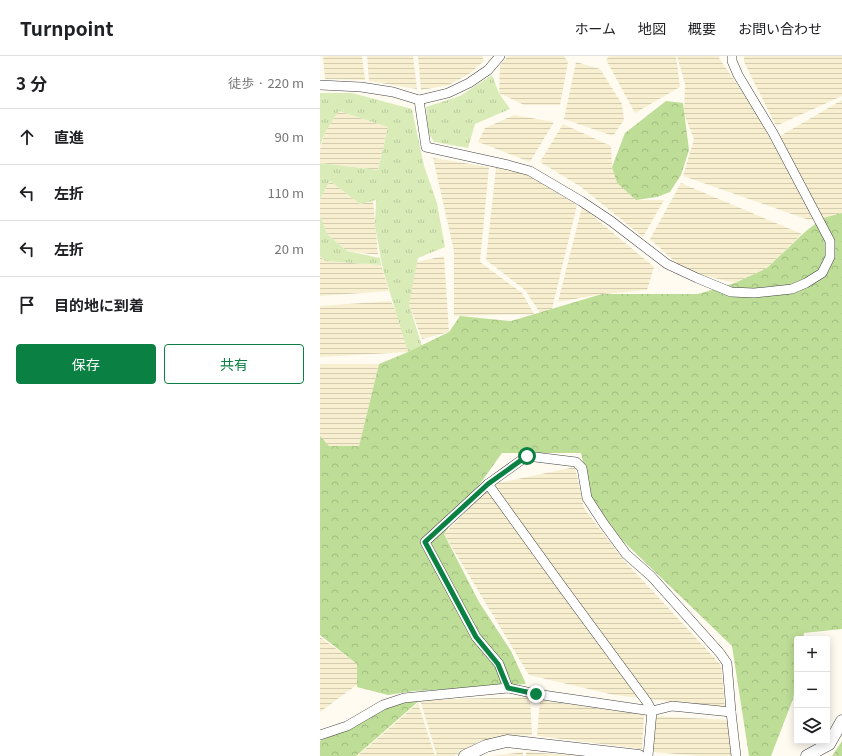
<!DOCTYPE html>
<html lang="ja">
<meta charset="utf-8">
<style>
body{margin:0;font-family:Georgia,"Noto Sans JP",serif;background:#f6f6f6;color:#202124}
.controls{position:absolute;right:12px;bottom:12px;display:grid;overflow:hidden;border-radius:4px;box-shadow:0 2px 10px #0003}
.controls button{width:36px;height:36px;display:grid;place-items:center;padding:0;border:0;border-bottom:1px solid #e0e0e0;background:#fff;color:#202124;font:20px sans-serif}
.stop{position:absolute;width:12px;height:12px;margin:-9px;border:3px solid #0b8043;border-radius:50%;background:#fff}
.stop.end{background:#0b8043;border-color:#fff;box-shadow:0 1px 4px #0008}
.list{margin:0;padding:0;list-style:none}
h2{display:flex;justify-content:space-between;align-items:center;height:52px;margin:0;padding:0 16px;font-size:17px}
h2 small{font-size:13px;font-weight:400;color:#757577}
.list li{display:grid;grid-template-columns:26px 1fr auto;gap:12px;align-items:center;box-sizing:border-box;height:56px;padding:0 16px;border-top:1px solid #e0e0e0}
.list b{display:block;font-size:15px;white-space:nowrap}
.list em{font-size:13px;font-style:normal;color:#757577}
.actions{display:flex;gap:8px;padding:12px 16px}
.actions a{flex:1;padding:9px 0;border:1px solid #0b8043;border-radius:4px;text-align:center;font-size:14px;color:#0b8043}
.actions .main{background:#0b8043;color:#fff}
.icon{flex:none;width:22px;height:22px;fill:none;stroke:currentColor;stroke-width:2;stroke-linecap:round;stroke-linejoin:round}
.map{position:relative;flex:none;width:522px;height:700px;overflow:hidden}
header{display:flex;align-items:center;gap:24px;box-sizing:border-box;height:56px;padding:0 20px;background:#fff;border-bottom:1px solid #e0e0e0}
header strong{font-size:19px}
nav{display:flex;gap:22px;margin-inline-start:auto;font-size:14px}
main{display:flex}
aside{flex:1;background:#fff}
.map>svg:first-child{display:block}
.farmland{fill:url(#farmland-rules)}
.grass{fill:url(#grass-tufts)}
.forest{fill:url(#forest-crowns)}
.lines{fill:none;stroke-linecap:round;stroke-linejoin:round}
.minor-casing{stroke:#424242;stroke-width:10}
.tertiary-casing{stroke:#424242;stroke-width:13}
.minor{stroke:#fff;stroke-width:9}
.tertiary{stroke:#fff;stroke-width:12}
.route{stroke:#0b8043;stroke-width:5}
</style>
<header>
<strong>Turnpoint</strong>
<nav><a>ホーム</a><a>地図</a><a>概要</a><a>お問い合わせ</a></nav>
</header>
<main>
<aside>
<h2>3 分<small>徒歩 · 220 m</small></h2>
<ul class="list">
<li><svg class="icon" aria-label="ahead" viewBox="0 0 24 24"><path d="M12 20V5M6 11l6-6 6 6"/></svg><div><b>直進</b></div><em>90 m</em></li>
<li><svg class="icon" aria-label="left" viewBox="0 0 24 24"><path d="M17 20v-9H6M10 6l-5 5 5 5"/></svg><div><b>左折</b></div><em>110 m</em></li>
<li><svg class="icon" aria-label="left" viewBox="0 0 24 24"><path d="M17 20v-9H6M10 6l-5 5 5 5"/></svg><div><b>左折</b></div><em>20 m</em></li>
<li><svg class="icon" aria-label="arrive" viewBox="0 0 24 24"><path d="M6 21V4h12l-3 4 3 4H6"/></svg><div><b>目的地に到着</b></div></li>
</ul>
<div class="actions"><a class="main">保存</a><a>共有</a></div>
</aside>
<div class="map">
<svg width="522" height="700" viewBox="0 0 522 700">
<defs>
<pattern id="farmland-rules" width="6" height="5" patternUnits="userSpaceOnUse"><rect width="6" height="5" fill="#f7efcf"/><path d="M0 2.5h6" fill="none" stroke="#d3ccb1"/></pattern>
<pattern id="grass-tufts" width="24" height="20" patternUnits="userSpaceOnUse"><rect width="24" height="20" fill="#d9ecb8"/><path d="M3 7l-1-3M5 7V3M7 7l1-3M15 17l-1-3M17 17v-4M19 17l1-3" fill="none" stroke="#b9c99d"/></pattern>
<pattern id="forest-crowns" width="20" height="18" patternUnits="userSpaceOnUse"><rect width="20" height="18" fill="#bedd97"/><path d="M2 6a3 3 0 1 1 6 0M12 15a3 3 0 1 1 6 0" fill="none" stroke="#a2bc81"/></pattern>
</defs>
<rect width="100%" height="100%" fill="#fffbf1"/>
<g class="farmland">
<path d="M 3,0 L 42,0 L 45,24 L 5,23 Z"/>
<path d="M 47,0 L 93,0 L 97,33 L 49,25 Z"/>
<path d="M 98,0 L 162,0 L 164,5 L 149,18 L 129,29 L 101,34 Z"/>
<path d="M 188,0 L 244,0 L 248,6 L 240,49 L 204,49 L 179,37 L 180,9 Z"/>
<path d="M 289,0 L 356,0 L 360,31 L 315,57 L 286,4 Z"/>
<path d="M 357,0 L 399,0 L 399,2 L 434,53 L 494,164 L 489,164 L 363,120 L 374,83 L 364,58 L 365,28 Z"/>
<path d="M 424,0 L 522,0 L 522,40 L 456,70 L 424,6 Z"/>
<path d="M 256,6 L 280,13 L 302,48 L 304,64 L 293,80 L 244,63 Z"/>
<path d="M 522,44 L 522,157 L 503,162 L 460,80 Z"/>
<path d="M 19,55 L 68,71 L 58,114 L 0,107 L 0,93 L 5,76 Z"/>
<path d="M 194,59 L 234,66 L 210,106 L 158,86 L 165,72 Z"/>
<path d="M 243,68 L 291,90 L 292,111 L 297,127 L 316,144 L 344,144 L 323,181 L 261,131 L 220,106 Z"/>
<path d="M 113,102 L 169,111 L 160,206 L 202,237 L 214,258 L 134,260 L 134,195 Z"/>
<path d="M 176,112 L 208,119 L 257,149 L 232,253 L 220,257 L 205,234 L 166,204 Z"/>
<path d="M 10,125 L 40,148 L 53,144 L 58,199 L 27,195 L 7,178 L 0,160 L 0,143 Z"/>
<path d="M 361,127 L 482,178 L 447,212 L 415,227 L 365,215 L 330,183 Z"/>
<path d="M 262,151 L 334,211 L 327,234 L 282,238 L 238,246 Z"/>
<path d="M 0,200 L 5,205 L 61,209 L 69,235 L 0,240 Z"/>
<path d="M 124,200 L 129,276 L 102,283 L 89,248 L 97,206 Z"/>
<path d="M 71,245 L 84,275 L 88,296 L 0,301 L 0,250 Z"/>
<path d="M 0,308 L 59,308 L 39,390 L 9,390 L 0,380 Z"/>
<path d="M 255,411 L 264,452 L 301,501 L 401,609 L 405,652 L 294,639 L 209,619 L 124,478 L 173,428 Z"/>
<path d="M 0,581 L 37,608 L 38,628 L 0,656 Z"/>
<path d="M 210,641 L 212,679 L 186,680 L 160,685 L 134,700 L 117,700 L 100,644 Z"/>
<path d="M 220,644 L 324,659 L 322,693 L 217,680 Z"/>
<path d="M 98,647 L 115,700 L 37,700 L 65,676 Z"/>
<path d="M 335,660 L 408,664 L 412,700 L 380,700 L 333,696 Z"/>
<path d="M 203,696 L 203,700 L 171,700 Z"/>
<path d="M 206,696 L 265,700 L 206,700 Z"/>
</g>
<g class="grass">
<path d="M 172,19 L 179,37 L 190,53 L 155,68 L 148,92 L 114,86 L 108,76 L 106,51 L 140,40 Z"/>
<path d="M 0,37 L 32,37 L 92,53 L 104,110 L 117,147 L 125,191 L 98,202 L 89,248 L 102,290 L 88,296 L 63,214 L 55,170 L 56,144 L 40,148 L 10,125 L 0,143 L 0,107 L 58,114 L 68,71 L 19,55 L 5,76 L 0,90 Z"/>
<path d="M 0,160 L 7,178 L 27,195 L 60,202 L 61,209 L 5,205 L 0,200 Z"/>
</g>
<g class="forest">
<path d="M 346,45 L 363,47 L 369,94 L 361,119 L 350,136 L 337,141 L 316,144 L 297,127 L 292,111 L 305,77 Z"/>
<path d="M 522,157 L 522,573 L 484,577 L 483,583 L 477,583 L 477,619 L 473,643 L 451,700 L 429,700 L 412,590 L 302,484 L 271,442 L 261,397 L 182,397 L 124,478 L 159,546 L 191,595 L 206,628 L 114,634 L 94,635 L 68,639 L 37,631 L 37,608 L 0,579 L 0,380 L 9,390 L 39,390 L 59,308 L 88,296 L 129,276 L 140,260 L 191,265 L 282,238 L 378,238 L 415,227 L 447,212 L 486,175 L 503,162 Z"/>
<path d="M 100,644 L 36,700 L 0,700 L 0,685 L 65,651 Z"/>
<path d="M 522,685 L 522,700 L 512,700 Z"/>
</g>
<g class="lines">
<g class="minor-casing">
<g id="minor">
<path d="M 0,29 L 41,31 L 73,36 L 99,44 L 128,37 L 149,27 L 168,14 L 180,0"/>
<path d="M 99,44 L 106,91 L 188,109 L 210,115 L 261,145 L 291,165 L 347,208 L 377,222 L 411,236 L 434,237 L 472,233 L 486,227 L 502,217 L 510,201 L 510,185 L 453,77 L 418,19 L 412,5 L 412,0"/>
<path d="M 168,428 L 243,532 L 327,646 L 332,655 L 328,700"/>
<path d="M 188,632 L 179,608 L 156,581 L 105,486 L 168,428 L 207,400 L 256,406 L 262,412 L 267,442 L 284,468 L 306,498 L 331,520 L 400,597 L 407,607 L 411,656 L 416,700"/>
<path d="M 0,679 L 27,670 L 63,649 L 84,642 L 188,632 L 216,638 L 332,655 L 352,650 L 411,656"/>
</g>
</g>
<g class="tertiary-casing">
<g id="tertiary">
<path d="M 145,700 L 166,690 L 187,685 L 319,700"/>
<path d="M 487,700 L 509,688 L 522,665"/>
</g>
</g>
<use href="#minor" class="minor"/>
<use href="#tertiary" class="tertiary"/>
</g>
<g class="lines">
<path class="route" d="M 207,400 L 168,428 L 105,486 L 156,581 L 178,608 L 188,632 L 216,638"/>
</g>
</svg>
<div class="controls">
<button>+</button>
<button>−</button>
<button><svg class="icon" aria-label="layers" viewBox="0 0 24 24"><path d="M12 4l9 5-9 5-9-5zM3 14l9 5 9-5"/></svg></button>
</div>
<div class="stop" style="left:207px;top:400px"></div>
<div class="stop end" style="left:216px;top:638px"></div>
</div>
</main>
